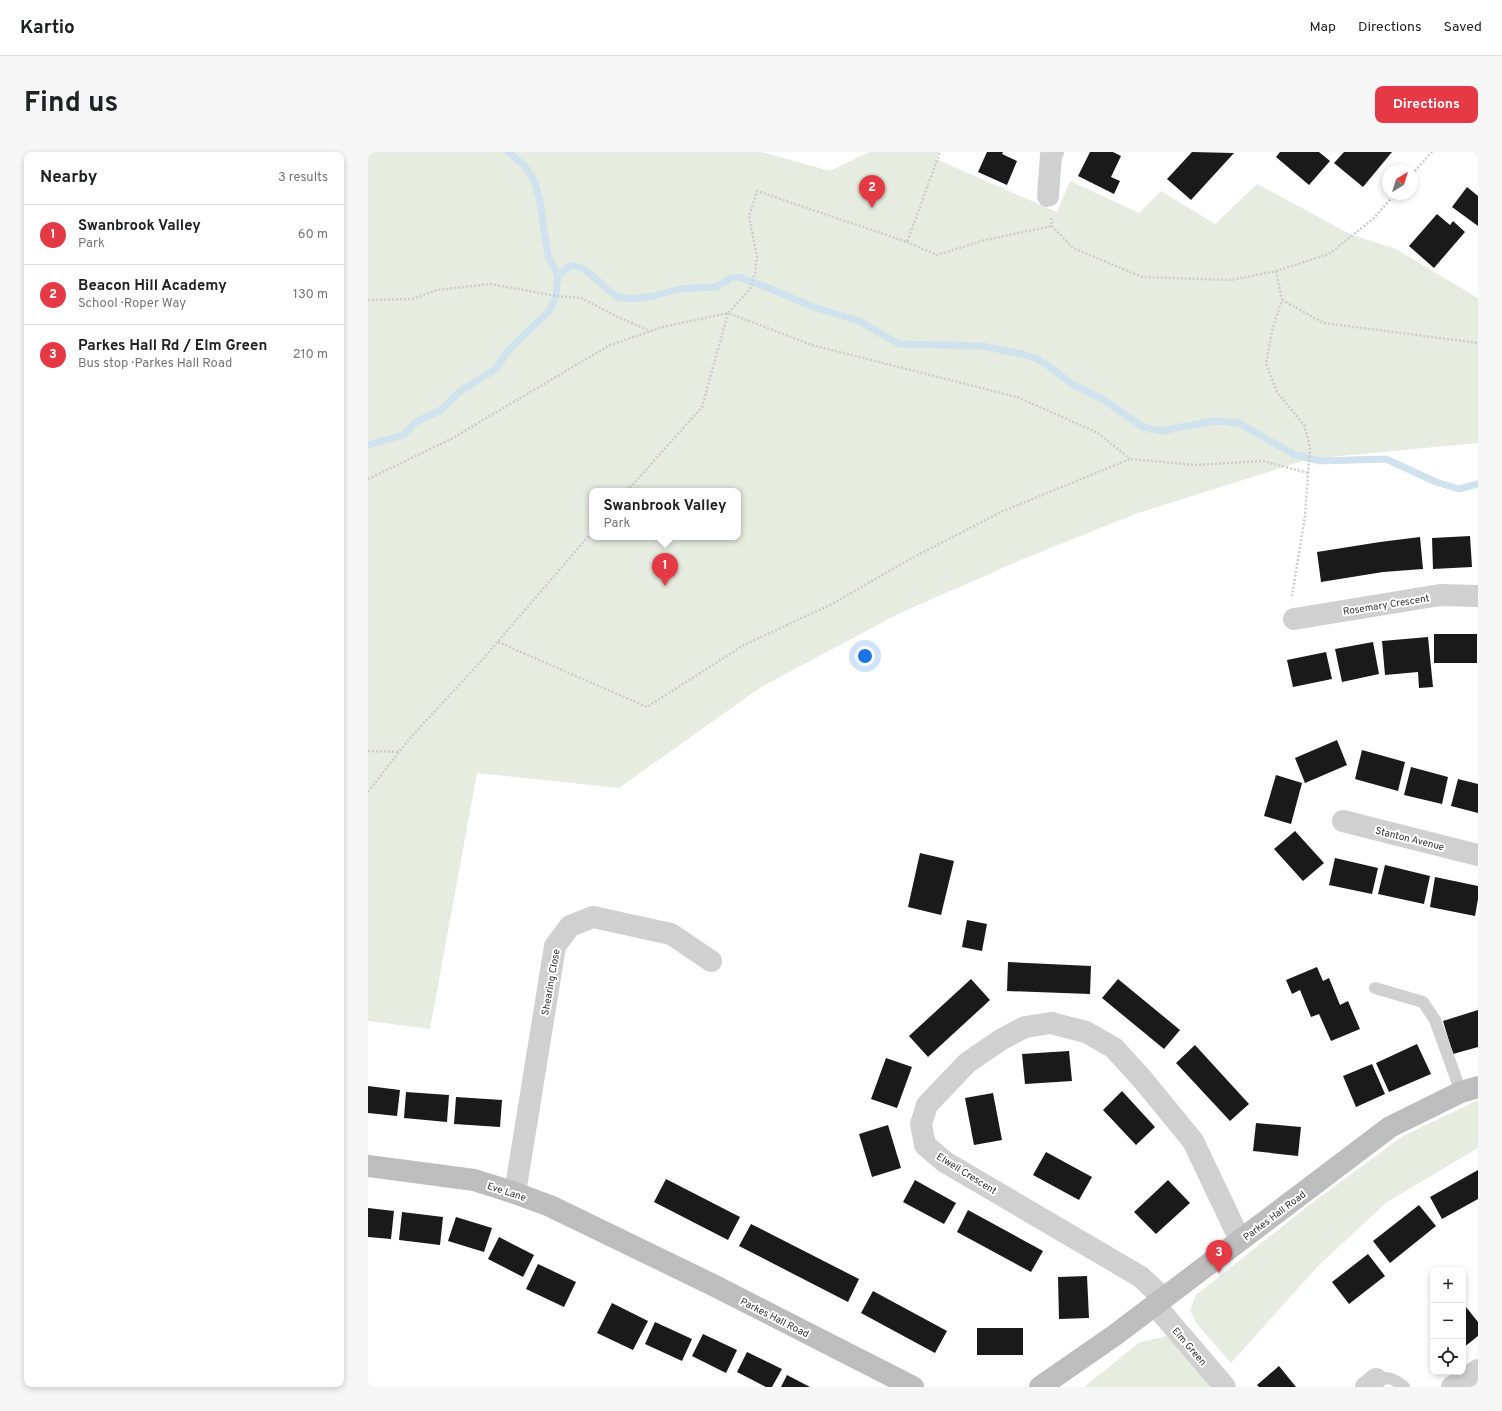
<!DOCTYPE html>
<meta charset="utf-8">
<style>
body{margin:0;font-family:Overpass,sans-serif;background:#f6f6f6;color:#202124}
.controls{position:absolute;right:12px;bottom:12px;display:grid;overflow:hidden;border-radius:8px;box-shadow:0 2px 6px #0003}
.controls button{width:36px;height:36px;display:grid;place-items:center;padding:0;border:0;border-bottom:1px solid #e0e0e0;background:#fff;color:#202124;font:20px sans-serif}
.compass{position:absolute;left:1014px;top:12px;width:36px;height:36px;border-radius:50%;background:#fff;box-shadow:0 2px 6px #0003;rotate:38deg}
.you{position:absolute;left:497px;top:504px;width:14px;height:14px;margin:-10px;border:3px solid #fff;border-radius:50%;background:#1a73e8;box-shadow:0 0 0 6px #1a73e833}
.badge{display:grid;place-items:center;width:26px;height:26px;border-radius:50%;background:#e63946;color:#fff;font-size:13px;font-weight:700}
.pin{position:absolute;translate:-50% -33px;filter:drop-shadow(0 1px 2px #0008)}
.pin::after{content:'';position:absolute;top:21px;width:14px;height:12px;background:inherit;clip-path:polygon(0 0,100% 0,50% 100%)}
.popup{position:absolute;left:221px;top:336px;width:152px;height:52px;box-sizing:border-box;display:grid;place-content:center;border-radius:8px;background:#fff;filter:drop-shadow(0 1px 3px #0005);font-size:13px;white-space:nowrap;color:#757577}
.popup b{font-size:15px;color:#202124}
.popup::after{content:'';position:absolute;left:50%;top:100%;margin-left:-8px;border:8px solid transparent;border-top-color:#fff}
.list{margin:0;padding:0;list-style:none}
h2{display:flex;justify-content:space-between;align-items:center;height:52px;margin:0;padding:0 16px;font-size:17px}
h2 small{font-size:13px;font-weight:400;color:#757577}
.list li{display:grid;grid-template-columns:26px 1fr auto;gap:12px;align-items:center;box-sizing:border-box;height:60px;padding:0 16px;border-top:1px solid #e0e0e0}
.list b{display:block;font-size:15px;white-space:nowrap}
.list p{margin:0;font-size:13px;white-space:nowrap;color:#757577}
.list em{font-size:13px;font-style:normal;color:#757577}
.icon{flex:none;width:22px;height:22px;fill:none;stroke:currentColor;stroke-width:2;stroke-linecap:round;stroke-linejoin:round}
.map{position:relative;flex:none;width:1110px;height:1235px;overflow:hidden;border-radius:8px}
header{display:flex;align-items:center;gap:24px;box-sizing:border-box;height:56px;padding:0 20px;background:#fff;border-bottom:1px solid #e0e0e0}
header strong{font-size:19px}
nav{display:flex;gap:22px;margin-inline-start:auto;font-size:14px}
.intro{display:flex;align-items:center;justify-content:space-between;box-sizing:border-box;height:96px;padding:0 24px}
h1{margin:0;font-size:28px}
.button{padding:10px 18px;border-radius:8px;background:#e63946;color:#fff;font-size:14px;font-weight:700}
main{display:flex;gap:24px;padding:0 24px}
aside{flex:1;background:#fff;border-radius:8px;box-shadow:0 2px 6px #0003}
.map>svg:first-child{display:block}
.green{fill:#e6ecdf;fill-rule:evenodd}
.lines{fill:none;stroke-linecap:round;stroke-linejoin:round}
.stream{stroke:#cfe2ee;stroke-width:7}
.building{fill:#1a1a1a}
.path{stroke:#cdcdcd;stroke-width:2.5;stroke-dasharray:2 2;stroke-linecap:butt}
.lane{stroke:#d0d0d0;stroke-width:12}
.street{stroke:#d0d0d0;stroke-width:22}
.secondary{stroke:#bdbdbd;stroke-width:22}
.labels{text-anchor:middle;stroke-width:4;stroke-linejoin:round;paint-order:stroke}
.street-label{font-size:10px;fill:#333;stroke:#fff}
</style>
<header>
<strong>Kartio</strong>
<nav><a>Map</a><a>Directions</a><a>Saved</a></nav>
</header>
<div class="intro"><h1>Find us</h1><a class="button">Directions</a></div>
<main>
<aside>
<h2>Nearby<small>3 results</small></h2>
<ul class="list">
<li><span class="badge">1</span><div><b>Swanbrook Valley</b><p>Park</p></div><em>60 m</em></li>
<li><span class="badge">2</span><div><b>Beacon Hill Academy</b><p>School · Roper Way</p></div><em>130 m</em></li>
<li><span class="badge">3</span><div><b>Parkes Hall Rd / Elm Green</b><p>Bus stop · Parkes Hall Road</p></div><em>210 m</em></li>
</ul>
</aside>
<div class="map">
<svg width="1110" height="1235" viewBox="0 0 1110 1235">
<rect width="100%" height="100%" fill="#fff"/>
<g class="green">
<path d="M 0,0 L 394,0 L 462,19 L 501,0 L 571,0 L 568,7 L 689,60 L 702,29 L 771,61 L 793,39 L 847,72 L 889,32 L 984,83 L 1028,97 L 1110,146 L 1110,291 L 941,307 L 767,362 L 655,407 L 532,461 L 393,535 L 251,636 L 109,621 L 62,877 L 0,869 ZM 224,339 L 370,339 L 370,385 L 224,385 Z"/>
<path d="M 1110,948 L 1110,996 L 1019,1050 L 950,1114 L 863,1211 L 829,1172 L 822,1158 L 828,1143 L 940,1054 L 1035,984 Z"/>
<path d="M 800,1184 L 843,1233 L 841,1235 L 716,1235 L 772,1190 Z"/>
</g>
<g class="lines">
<g class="stream">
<path d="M 140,0 L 156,13 L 167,30 L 172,50 L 180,104 L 190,123"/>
<path d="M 0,293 L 35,283 L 48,270 L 73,258 L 91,240 L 128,217 L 139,200 L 181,159 L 188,144 L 190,123 L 204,113 L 216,117 L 249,145 L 265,147 L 286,144 L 311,137 L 348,135 L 363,126 L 371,125 L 401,136 L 445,155 L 491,169 L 531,192 L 614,194 L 654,202 L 667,206 L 679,213 L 704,232 L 736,248 L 775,275 L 793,279 L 845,269 L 871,271 L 927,303 L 952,309 L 1018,307 L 1068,330 L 1091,337 L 1110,332"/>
</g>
</g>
<g class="building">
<path d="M 619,0 L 635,0 L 634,2 L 649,9 L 639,33 L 610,20 Z"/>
<path d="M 722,0 L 745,0 L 753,4 L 743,25 L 752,29 L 746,42 L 710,24 Z"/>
<path d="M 824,0 L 866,1 L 823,48 L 799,27 Z"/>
<path d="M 912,0 L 951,0 L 962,9 L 941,33 L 908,5 Z"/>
<path d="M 976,0 L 1024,0 L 995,35 L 966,11 Z"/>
<path d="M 1099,35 L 1110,44 L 1110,74 L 1084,55 Z"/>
<path d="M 1069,62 L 1082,73 L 1085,69 L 1097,80 L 1066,116 L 1041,94 Z"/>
<path d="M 1102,384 L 1104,415 L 1065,417 L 1064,386 Z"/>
<path d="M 1052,385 L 1055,417 L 1015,420 L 953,430 L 949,400 L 1012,390 Z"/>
<rect x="1066" y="482" width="43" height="29"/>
<path d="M 1060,485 L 1065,535 L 1051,536 L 1050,520 L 1017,523 L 1014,489 Z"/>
<path d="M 1005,490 L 1011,522 L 974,530 L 967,497 Z"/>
<path d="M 958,500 L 964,527 L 925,535 L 919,508 Z"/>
<path d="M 969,588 L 979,613 L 937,631 L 927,606 Z"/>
<path d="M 994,598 L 1037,610 L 1030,639 L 987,627 Z"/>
<path d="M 1043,615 L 1080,625 L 1074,652 L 1036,643 Z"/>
<path d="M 908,623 L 934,631 L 923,672 L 896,664 Z"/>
<path d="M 1090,627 L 1110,632 L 1110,661 L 1083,654 Z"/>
<path d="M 927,679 L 956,711 L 935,729 L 906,697 Z"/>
<path d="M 552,701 L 586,709 L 573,763 L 540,755 Z"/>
<path d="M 967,706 L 1010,716 L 1004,742 L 961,733 Z"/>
<path d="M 1017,713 L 1062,724 L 1056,752 L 1010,742 Z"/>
<path d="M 1067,725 L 1110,734 L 1110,747 L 1107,764 L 1062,755 Z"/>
<path d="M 599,768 L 619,772 L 614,799 L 594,795 Z"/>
<path d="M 640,810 L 723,814 L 722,842 L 639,839 Z"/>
<path d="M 949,815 L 955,829 L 961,826 L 972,853 L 980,849 L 992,877 L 963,889 L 951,862 L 943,865 L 932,838 L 924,842 L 918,828 Z"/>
<path d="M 603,827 L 622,848 L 560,905 L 541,884 Z"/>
<path d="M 750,827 L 812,878 L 796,897 L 734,846 Z"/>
<path d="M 1110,858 L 1110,895 L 1085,902 L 1075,869 Z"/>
<path d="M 1049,892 L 1063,922 L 1021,940 L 1008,911 Z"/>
<path d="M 827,893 L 881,952 L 862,969 L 808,911 Z"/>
<path d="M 701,899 L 704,929 L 657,932 L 654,902 Z"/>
<path d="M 518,906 L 544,915 L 529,956 L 503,947 Z"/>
<path d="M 1004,912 L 1017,942 L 988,955 L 975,924 Z"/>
<path d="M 0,934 L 32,938 L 29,964 L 0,961 Z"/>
<path d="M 754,939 L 787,975 L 768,993 L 735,958 Z"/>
<path d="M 38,940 L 81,943 L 79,970 L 36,966 Z"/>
<path d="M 625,941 L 634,988 L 606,993 L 597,946 Z"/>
<path d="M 88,945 L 134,948 L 132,975 L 86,972 Z"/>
<path d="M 888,971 L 933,975 L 930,1004 L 885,999 Z"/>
<path d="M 520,973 L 533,1016 L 504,1025 L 491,982 Z"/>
<path d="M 678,1000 L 724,1025 L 711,1048 L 665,1023 Z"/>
<path d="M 1110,1018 L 1110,1047 L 1074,1067 L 1062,1045 Z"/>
<path d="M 298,1027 L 372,1065 L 360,1088 L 286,1050 Z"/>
<path d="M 547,1028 L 588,1051 L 576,1072 L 535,1050 Z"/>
<path d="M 800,1028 L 822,1051 L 788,1082 L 766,1060 Z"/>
<path d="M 1051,1053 L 1068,1074 L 1022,1111 L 1005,1089 Z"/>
<path d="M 0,1056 L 26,1059 L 23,1087 L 0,1085 Z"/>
<path d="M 600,1058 L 675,1099 L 663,1120 L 589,1080 Z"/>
<path d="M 34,1060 L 75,1065 L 72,1093 L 31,1088 Z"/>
<path d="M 88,1065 L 124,1076 L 116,1100 L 80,1089 Z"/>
<path d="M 383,1072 L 491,1127 L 480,1150 L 371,1094 Z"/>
<path d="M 131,1085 L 166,1103 L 155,1125 L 120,1107 Z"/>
<path d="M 1000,1102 L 1017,1124 L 981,1152 L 964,1130 Z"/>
<path d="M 170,1112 L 208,1130 L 196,1155 L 158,1137 Z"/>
<path d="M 719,1124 L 721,1166 L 691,1167 L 690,1125 Z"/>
<path d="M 505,1139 L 579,1179 L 567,1201 L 493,1161 Z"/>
<path d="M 244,1151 L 280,1169 L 265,1198 L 229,1181 Z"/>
<path d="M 1098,1155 L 1110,1170 L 1110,1184 L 1095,1196 L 1095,1157 Z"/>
<path d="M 287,1170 L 324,1187 L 314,1209 L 277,1192 Z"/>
<rect x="609" y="1176" width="46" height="27"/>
<path d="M 335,1182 L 369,1198 L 358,1221 L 324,1204 Z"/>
<path d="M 379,1200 L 414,1217 L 404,1235 L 398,1235 L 369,1220 Z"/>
<path d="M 911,1214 L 928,1235 L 891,1235 L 889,1233 Z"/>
<path d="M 419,1223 L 442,1235 L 413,1235 Z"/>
</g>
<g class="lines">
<g class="path">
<path d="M 1044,22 L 1064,0"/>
<path d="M 683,66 L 684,74 L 705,96 L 774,125 L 863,128 L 908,119 L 961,102 L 1005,67 L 1027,42"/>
<path d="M 539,90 L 569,103 L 617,88 L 684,74"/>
<path d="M 908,119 L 914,148 L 904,179 L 898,212 L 909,240 L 936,273 L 942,295 L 937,364 L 924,444"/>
<path d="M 0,148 L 44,147 L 69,138 L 123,132 L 188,144 L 213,146 L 252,166 L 282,179"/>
<path d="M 914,148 L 956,171 L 1110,191"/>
<path d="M 0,327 L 83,287 L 242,193 L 295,175 L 360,161 L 382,137 L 387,121 L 389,105 L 381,64 L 389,39 L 539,90 L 572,0"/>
<path d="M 259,339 L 334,255 L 360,161 L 444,193 L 649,245 L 730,281 L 762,307"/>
<path d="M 130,490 L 279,555 L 376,493 L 462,453 L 544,406 L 633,360 L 762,307 L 827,313 L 895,309 L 940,321"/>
<path d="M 0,599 L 31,600"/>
<path d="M 0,640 L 42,586 L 114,508 L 224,380"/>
</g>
<g class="lane">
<path d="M 1007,836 L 1055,850 L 1067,868 L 1093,940"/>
<path d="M 1008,1227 C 1020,1224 1027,1227 1036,1235"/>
</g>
<g class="street">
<path d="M 680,44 L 683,3 L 685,0"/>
<path d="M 926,467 L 1072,443 L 1110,444"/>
<path d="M 975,669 L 1110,703"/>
<path d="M 147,1041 L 187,794 L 202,774 L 225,765 L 303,782 L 343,809"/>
<path d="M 795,1146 L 773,1125 L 577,1010 L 557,993 L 553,972 L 559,953 L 599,911 L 634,887 L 657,875 L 683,871 L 718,880 L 746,896 L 775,928 L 825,989 L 872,1088"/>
<path d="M 787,1153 L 857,1235"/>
<path d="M 998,1235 L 1008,1227"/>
<path d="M 1084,1235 L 1110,1218"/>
</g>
<g class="secondary">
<path d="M 0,1014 L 106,1028 L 147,1041 L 182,1054 L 345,1133 L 545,1235"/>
<path d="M 672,1235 L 747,1183 L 1022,975 L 1093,940 L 1110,935"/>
</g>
</g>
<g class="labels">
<g class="street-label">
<text transform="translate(1018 452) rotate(-9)" y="4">Rosemary Crescent</text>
<text transform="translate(1042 686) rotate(14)" y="4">Stanton Avenue</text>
<text transform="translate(182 830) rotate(-80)" y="4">Shearing Close</text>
<text transform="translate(599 1021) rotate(32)" y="4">Elwell Crescent</text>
<text transform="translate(139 1039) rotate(18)" y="4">Eve Lane</text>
<text transform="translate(906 1063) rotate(-37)" y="4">Parkes Hall Road</text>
<text transform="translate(407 1165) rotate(27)" y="4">Parkes Hall Road</text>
<text transform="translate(822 1194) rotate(49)" y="4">Elm Green</text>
</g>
</g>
</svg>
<div class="controls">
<button>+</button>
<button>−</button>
<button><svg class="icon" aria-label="locate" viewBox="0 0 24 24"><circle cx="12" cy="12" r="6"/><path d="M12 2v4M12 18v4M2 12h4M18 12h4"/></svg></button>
</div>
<svg class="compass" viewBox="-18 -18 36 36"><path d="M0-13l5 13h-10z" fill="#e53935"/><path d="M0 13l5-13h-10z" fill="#757577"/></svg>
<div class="you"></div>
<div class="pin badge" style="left:297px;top:434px">1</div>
<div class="popup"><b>Swanbrook Valley</b>Park</div>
<div class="pin badge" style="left:504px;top:56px">2</div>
<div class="pin badge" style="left:851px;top:1121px">3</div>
</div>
</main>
